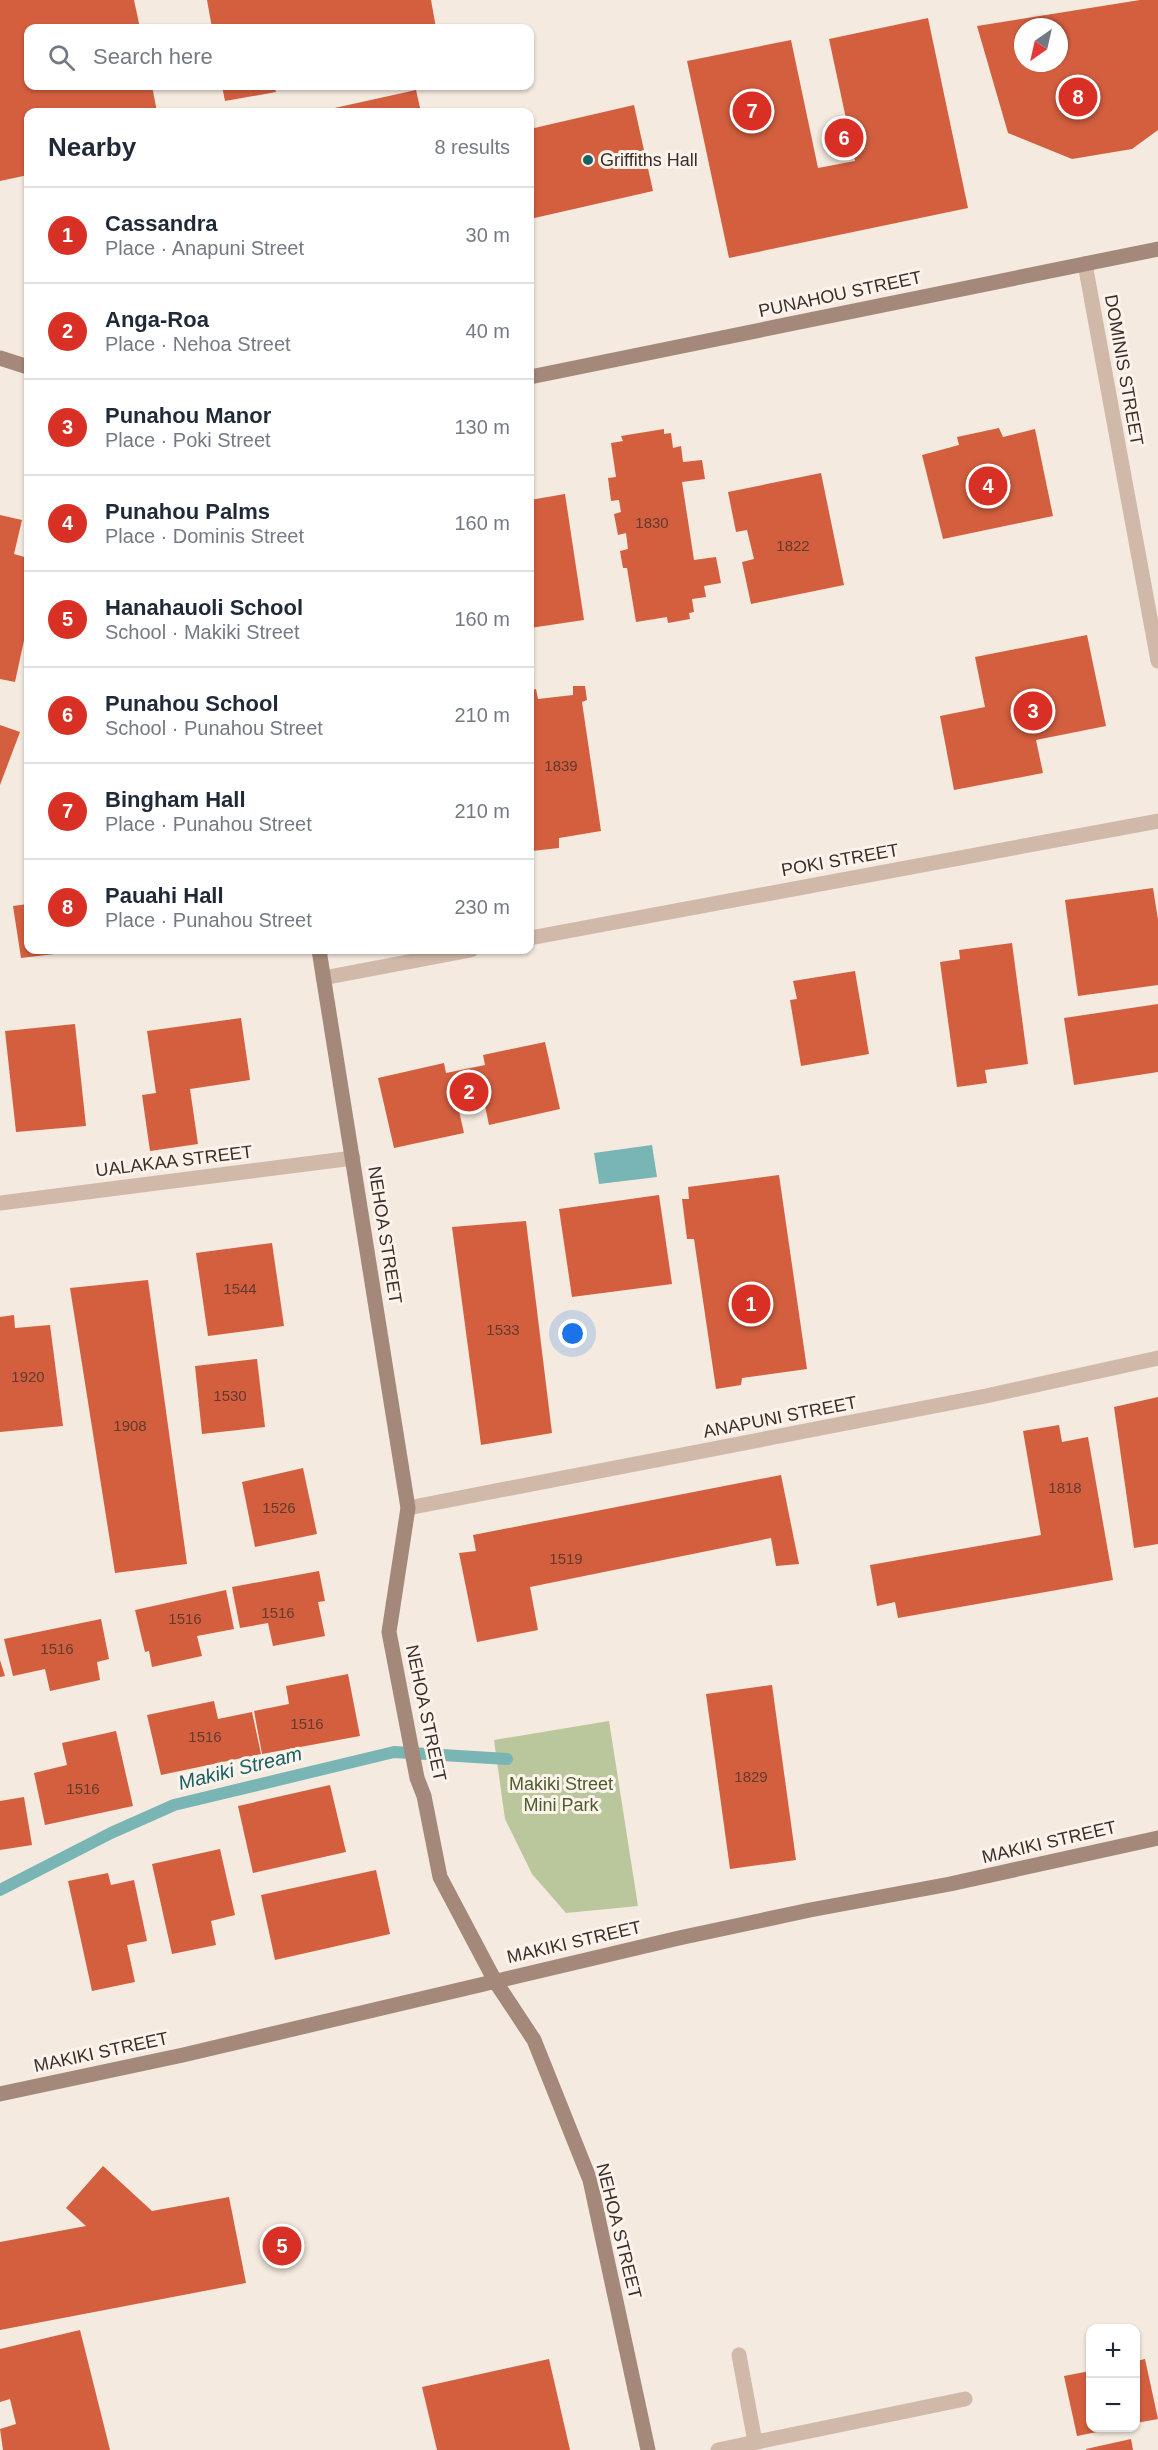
<!DOCTYPE html>
<meta charset="utf-8">
<style>
body{margin:0;font-family:Arial,sans-serif;background:#f6f6f7;color:#1f2937}
.controls{position:absolute;right:18px;bottom:18px;display:grid;overflow:hidden;border-radius:12px;box-shadow:0 2px 4px #0004}
.controls button{width:54px;height:54px;display:grid;place-items:center;padding:0;border:0;border-bottom:2px solid #e0e1e3;background:#fff;color:#1f2937;font:30px sans-serif}
.compass{position:absolute;left:1014px;top:18px;width:54px;height:54px;border-radius:50%;background:#fff;box-shadow:0 2px 4px #0004;rotate:214deg}
.you{position:absolute;left:573px;top:1334px;width:21px;height:21px;margin:-15px;border:4px solid #fff;border-radius:50%;background:#1a73e8;box-shadow:0 0 0 9px #1a73e833}
.badge{display:grid;place-items:center;width:39px;height:39px;border-radius:50%;background:#d93025;color:#fff;font-size:20px;font-weight:700}
.pin{position:absolute;translate:-50% -50%;border:3px solid #fff;box-shadow:0 2px 6px #0006}
.list{margin:0;padding:0;list-style:none}
h2{display:flex;justify-content:space-between;align-items:center;height:78px;margin:0;padding:0 24px;font-size:26px}
h2 small{font-size:20px;font-weight:400;color:#747a83}
.list li{display:grid;grid-template-columns:39px 1fr auto;gap:18px;align-items:center;box-sizing:border-box;height:96px;padding:0 24px;border-top:2px solid #e0e1e3}
.list b{display:block;font-size:22px;white-space:nowrap}
.list p{margin:0;font-size:20px;white-space:nowrap;color:#747a83}
.list em{font-size:20px;font-style:normal;color:#747a83}
.icon{flex:none;width:33px;height:33px;fill:none;stroke:currentColor;stroke-width:2;stroke-linecap:round;stroke-linejoin:round}
.map{position:relative;flex:none;width:1158px;height:2450px;overflow:hidden}
.search{position:absolute;background:#fff;box-shadow:0 2px 4px #0004;left:24px;top:24px;width:510px;height:66px;display:flex;align-items:center;gap:15px;box-sizing:border-box;padding:0 21px;border-radius:12px;color:#747a83;font-size:22px}
.panel{position:absolute;background:#fff;box-shadow:0 2px 4px #0004;left:24px;top:108px;width:510px;height:846px;border-radius:12px}
.map>svg:first-child{display:block}
.green{fill:#bac79c}
.water{fill:#7ab5b6}
.lines{fill:none;stroke-linecap:round;stroke-linejoin:round}
.stream{stroke:#7ab5b6;stroke-width:12}
.building{fill:#d35f3f;fill-rule:evenodd}
.street{stroke:#d0b9a9;stroke-width:15}
.secondary{stroke:#a48879;stroke-width:15}
.poi-dot{fill:#196063;stroke:#fcf4ec;stroke-width:2}
.labels{text-anchor:middle;stroke-width:6;stroke-linejoin:round;paint-order:stroke}
.number-label{font-size:15px;fill:#623b2e}
.poi-label{font-size:18px;fill:#3c2f29;stroke:#fcf4ec;text-anchor:start}
.street-label{font-size:18px;fill:#3c2f29;stroke:#fcf4ec}
.park-label{font-size:18px;fill:#4c5d2a;stroke:#fcf4ec}
.water-label{font-size:20px;font-style:italic;fill:#196063;stroke:#fcf4ec}
</style>
<div class="map">
<svg width="1158" height="2450" viewBox="0 0 1158 2450">
<rect width="100%" height="100%" fill="#f5eadf"/>
<path class="green" d="M 609,1721 L 638,1906 L 566,1913 L 532,1874 L 505,1819 L 494,1740 Z"/>
<path class="water" d="M 652,1145 L 657,1177 L 599,1184 L 594,1153 Z"/>
<g class="lines">
<path class="stream" d="M 0,1890 L 111,1833 L 174,1805 L 394,1752 L 507,1759"/>
</g>
<g class="building">
<path d="M 0,0 L 134,0 L 140,28 L 28,28 L 28,86 L 152,86 L 157,112 L 28,112 L 28,175 L 0,181 Z"/>
<path d="M 207,0 L 431,0 L 436,28 L 212,28 Z"/>
<path d="M 1140,0 L 1158,0 L 1158,130 L 1132,149 L 1072,159 L 1008,133 L 977,26 ZM 1023,27 L 1059,27 L 1059,63 L 1023,63 Z"/>
<path d="M 928,18 L 968,208 L 729,258 L 687,61 L 791,40 L 818,168 L 855,161 L 829,39 Z"/>
<path d="M 222,86 L 274,86 L 276,92 L 225,101 Z"/>
<path d="M 416,90 L 421,112 L 331,112 L 330,109 Z"/>
<path d="M 634,105 L 653,191 L 530,219 L 530,129 Z"/>
<path d="M 999,428 L 1003,437 L 1035,429 L 1053,516 L 943,539 L 922,455 L 959,445 L 957,437 Z"/>
<path d="M 664,429 L 664,434 L 671,433 L 673,448 L 681,446 L 683,462 L 702,460 L 705,479 L 682,482 L 694,560 L 716,557 L 721,583 L 704,586 L 706,597 L 692,599 L 694,612 L 689,613 L 690,619 L 668,623 L 667,617 L 636,622 L 627,568 L 623,568 L 620,551 L 628,549 L 626,533 L 618,535 L 614,514 L 621,512 L 619,500 L 611,501 L 608,478 L 616,477 L 611,443 L 623,441 L 621,436 Z"/>
<path d="M 821,473 L 844,585 L 751,604 L 742,562 L 754,559 L 747,530 L 736,532 L 728,492 Z"/>
<path d="M 565,494 L 584,620 L 530,628 L 530,500 Z"/>
<path d="M 0,515 L 22,520 L 14,554 L 28,558 L 28,622 L 15,682 L 0,679 Z"/>
<path d="M 1087,635 L 1106,726 L 1036,740 L 1043,773 L 954,790 L 940,716 L 985,707 L 975,657 Z"/>
<path d="M 573,686 L 585,686 L 587,700 L 582,702 L 601,831 L 559,838 L 559,848 L 532,851 L 530,831 L 530,690 L 536,689 L 538,699 L 573,695 Z"/>
<path d="M 0,725 L 20,732 L 0,785 Z"/>
<path d="M 1153,888 L 1158,920 L 1158,985 L 1078,996 L 1065,900 Z"/>
<path d="M 28,904 L 28,950 L 79,951 L 21,958 L 13,906 Z"/>
<path d="M 1012,943 L 1028,1064 L 985,1070 L 987,1083 L 957,1087 L 940,962 L 960,959 L 959,950 Z"/>
<path d="M 855,971 L 869,1054 L 801,1066 L 790,1000 L 797,999 L 793,981 Z"/>
<path d="M 1158,1004 L 1158,1072 L 1074,1085 L 1064,1018 Z"/>
<path d="M 241,1018 L 250,1080 L 190,1089 L 198,1144 L 150,1151 L 142,1095 L 156,1093 L 147,1031 Z"/>
<path d="M 75,1024 L 86,1126 L 16,1132 L 5,1031 Z"/>
<path d="M 545,1042 L 560,1109 L 489,1125 L 485,1106 L 459,1111 L 464,1133 L 394,1148 L 378,1078 L 444,1063 L 446,1073 L 485,1065 L 483,1055 Z"/>
<path d="M 779,1175 L 807,1369 L 742,1378 L 741,1385 L 716,1389 L 694,1239 L 687,1239 L 682,1199 L 689,1199 L 688,1187 Z"/>
<path d="M 659,1195 L 672,1284 L 572,1297 L 559,1209 Z"/>
<path d="M 526,1221 L 552,1433 L 481,1445 L 452,1227 Z"/>
<path d="M 272,1243 L 284,1326 L 208,1336 L 196,1253 Z"/>
<path d="M 148,1280 L 187,1564 L 115,1573 L 70,1288 Z"/>
<path d="M 14,1315 L 15,1328 L 50,1325 L 63,1426 L 0,1432 L 0,1317 Z"/>
<path d="M 257,1359 L 265,1427 L 202,1434 L 195,1366 Z"/>
<path d="M 1158,1397 L 1158,1544 L 1134,1548 L 1114,1407 Z"/>
<path d="M 1059,1425 L 1062,1442 L 1088,1437 L 1113,1580 L 898,1618 L 895,1602 L 877,1606 L 870,1565 L 1041,1535 L 1023,1431 Z"/>
<path d="M 303,1468 L 317,1534 L 255,1547 L 242,1482 Z"/>
<path d="M 781,1475 L 799,1564 L 776,1566 L 771,1538 L 530,1587 L 538,1630 L 477,1642 L 459,1553 L 476,1551 L 473,1535 Z"/>
<path d="M 319,1571 L 325,1601 L 318,1602 L 325,1636 L 273,1646 L 268,1623 L 240,1628 L 232,1587 Z"/>
<path d="M 226,1590 L 234,1629 L 197,1636 L 202,1656 L 152,1667 L 149,1651 L 145,1652 L 135,1610 Z"/>
<path d="M 101,1619 L 109,1659 L 97,1662 L 100,1680 L 50,1691 L 45,1669 L 13,1676 L 4,1639 Z"/>
<path d="M 0,1660 L 5,1676 L 0,1677 Z"/>
<path d="M 348,1674 L 360,1736 L 262,1754 L 254,1711 L 289,1704 L 286,1686 Z"/>
<path d="M 772,1685 L 796,1860 L 730,1869 L 706,1694 Z"/>
<path d="M 214,1701 L 218,1719 L 252,1712 L 261,1754 L 161,1775 L 147,1715 Z"/>
<path d="M 116,1731 L 133,1806 L 45,1825 L 34,1773 L 67,1765 L 62,1743 Z"/>
<path d="M 330,1785 L 346,1852 L 253,1873 L 238,1806 Z"/>
<path d="M 24,1797 L 32,1845 L 0,1850 L 0,1801 Z"/>
<path d="M 220,1849 L 235,1915 L 211,1921 L 216,1945 L 172,1954 L 152,1864 Z"/>
<path d="M 376,1870 L 390,1934 L 275,1960 L 261,1895 Z"/>
<path d="M 108,1873 L 111,1885 L 134,1880 L 147,1941 L 127,1945 L 135,1982 L 92,1991 L 68,1881 Z"/>
<path d="M 103,2166 L 152,2211 L 229,2197 L 246,2283 L 0,2330 L 0,2242 L 86,2226 L 66,2208 Z"/>
<path d="M 80,2330 L 110,2450 L 3,2450 L 0,2429 L 16,2424 L 10,2399 L 0,2402 L 0,2349 Z"/>
<path d="M 549,2359 L 570,2450 L 437,2450 L 422,2387 Z"/>
<path d="M 1145,2359 L 1158,2419 L 1136,2423 L 1136,2361 Z"/>
<path d="M 1090,2371 L 1090,2428 L 1112,2429 L 1077,2436 L 1064,2376 Z"/>
<path d="M 1131,2439 L 1133,2450 L 1086,2450 L 1086,2449 Z"/>
</g>
<g class="lines">
<g class="street">
<path d="M 1085,264 L 1158,661"/>
<path d="M 530,938 L 1158,821"/>
<path d="M 323,978 L 471,950"/>
<path d="M 0,1203 L 353,1158"/>
<path d="M 408,1508 L 986,1396 L 1158,1358"/>
<path d="M 739,2355 L 755,2442"/>
<path d="M 718,2450 L 965,2399"/>
</g>
<g class="secondary">
<path d="M 0,358 L 28,367"/>
<path d="M 530,377 L 1158,249"/>
<path d="M 319,950 L 408,1508 L 389,1632 L 417,1778 L 424,1796 L 440,1877 L 495,1981 L 534,2040 L 590,2180 L 648,2450"/>
<path d="M 0,2094 L 183,2055 L 679,1938 L 810,1910 L 950,1884 L 1158,1838"/>
</g>
</g>
<circle class="poi-dot" cx="588" cy="160" r="6"/>
<g class="labels">
<g class="number-label">
<text x="652" y="528">1830</text>
<text x="793" y="551">1822</text>
<text x="561" y="771">1839</text>
<text x="240" y="1294">1544</text>
<text x="503" y="1335">1533</text>
<text x="28" y="1382">1920</text>
<text x="230" y="1401">1530</text>
<text x="130" y="1431">1908</text>
<text x="1065" y="1493">1818</text>
<text x="279" y="1513">1526</text>
<text x="566" y="1564">1519</text>
<text x="278" y="1618">1516</text>
<text x="185" y="1624">1516</text>
<text x="57" y="1654">1516</text>
<text x="307" y="1729">1516</text>
<text x="205" y="1742">1516</text>
<text x="751" y="1782">1829</text>
<text x="83" y="1794">1516</text>
</g>
<g class="poi-label">
<text x="600" y="166">Griffiths Hall</text>
</g>
<g class="street-label">
<text transform="translate(840 294) rotate(-12)" y="6">PUNAHOU STREET</text>
<text transform="translate(1124 370) rotate(80)" y="6">DOMINIS STREET</text>
<text transform="translate(840 860) rotate(-10)" y="6">POKI STREET</text>
<text transform="translate(174 1161) rotate(-7)" y="6">UALAKAA STREET</text>
<text transform="translate(385 1235) rotate(81)" y="6">NEHOA STREET</text>
<text transform="translate(780 1417) rotate(-11)" y="6">ANAPUNI STREET</text>
<text transform="translate(426 1713) rotate(78)" y="6">NEHOA STREET</text>
<text transform="translate(1049 1842) rotate(-13)" y="6">MAKIKI STREET</text>
<text transform="translate(574 1942) rotate(-13)" y="6">MAKIKI STREET</text>
<text transform="translate(101 2052) rotate(-12)" y="6">MAKIKI STREET</text>
<text transform="translate(619 2231) rotate(76)" y="6">NEHOA STREET</text>
</g>
<g class="park-label">
<text x="561" y="1790">Makiki Street<tspan x="561" dy="21">Mini Park</tspan></text>
</g>
<g class="water-label">
<text transform="translate(240 1768) rotate(-14)" y="7">Makiki Stream</text>
</g>
</g>
</svg>
<div class="controls">
<button>+</button>
<button>−</button>
</div>
<svg class="compass" viewBox="-18 -18 36 36"><path d="M0-13l5 13h-10z" fill="#e53935"/><path d="M0 13l5-13h-10z" fill="#747a83"/></svg>
<div class="you"></div>
<div class="pin badge" style="left:751px;top:1304px">1</div>
<div class="pin badge" style="left:469px;top:1092px">2</div>
<div class="pin badge" style="left:1033px;top:711px">3</div>
<div class="pin badge" style="left:988px;top:486px">4</div>
<div class="pin badge" style="left:282px;top:2246px">5</div>
<div class="pin badge" style="left:844px;top:138px">6</div>
<div class="pin badge" style="left:752px;top:111px">7</div>
<div class="pin badge" style="left:1078px;top:97px">8</div>
<div class="search"><svg class="icon" aria-label="search" viewBox="0 0 24 24"><circle cx="10" cy="10" r="6"/><path d="M15 15l6 6"/></svg>Search here</div>
<section class="panel">
<h2>Nearby<small>8 results</small></h2>
<ul class="list">
<li><span class="badge">1</span><div><b>Cassandra</b><p>Place · Anapuni Street</p></div><em>30 m</em></li>
<li><span class="badge">2</span><div><b>Anga-Roa</b><p>Place · Nehoa Street</p></div><em>40 m</em></li>
<li><span class="badge">3</span><div><b>Punahou Manor</b><p>Place · Poki Street</p></div><em>130 m</em></li>
<li><span class="badge">4</span><div><b>Punahou Palms</b><p>Place · Dominis Street</p></div><em>160 m</em></li>
<li><span class="badge">5</span><div><b>Hanahauoli School</b><p>School · Makiki Street</p></div><em>160 m</em></li>
<li><span class="badge">6</span><div><b>Punahou School</b><p>School · Punahou Street</p></div><em>210 m</em></li>
<li><span class="badge">7</span><div><b>Bingham Hall</b><p>Place · Punahou Street</p></div><em>210 m</em></li>
<li><span class="badge">8</span><div><b>Pauahi Hall</b><p>Place · Punahou Street</p></div><em>230 m</em></li>
</ul>
</section>
</div>
